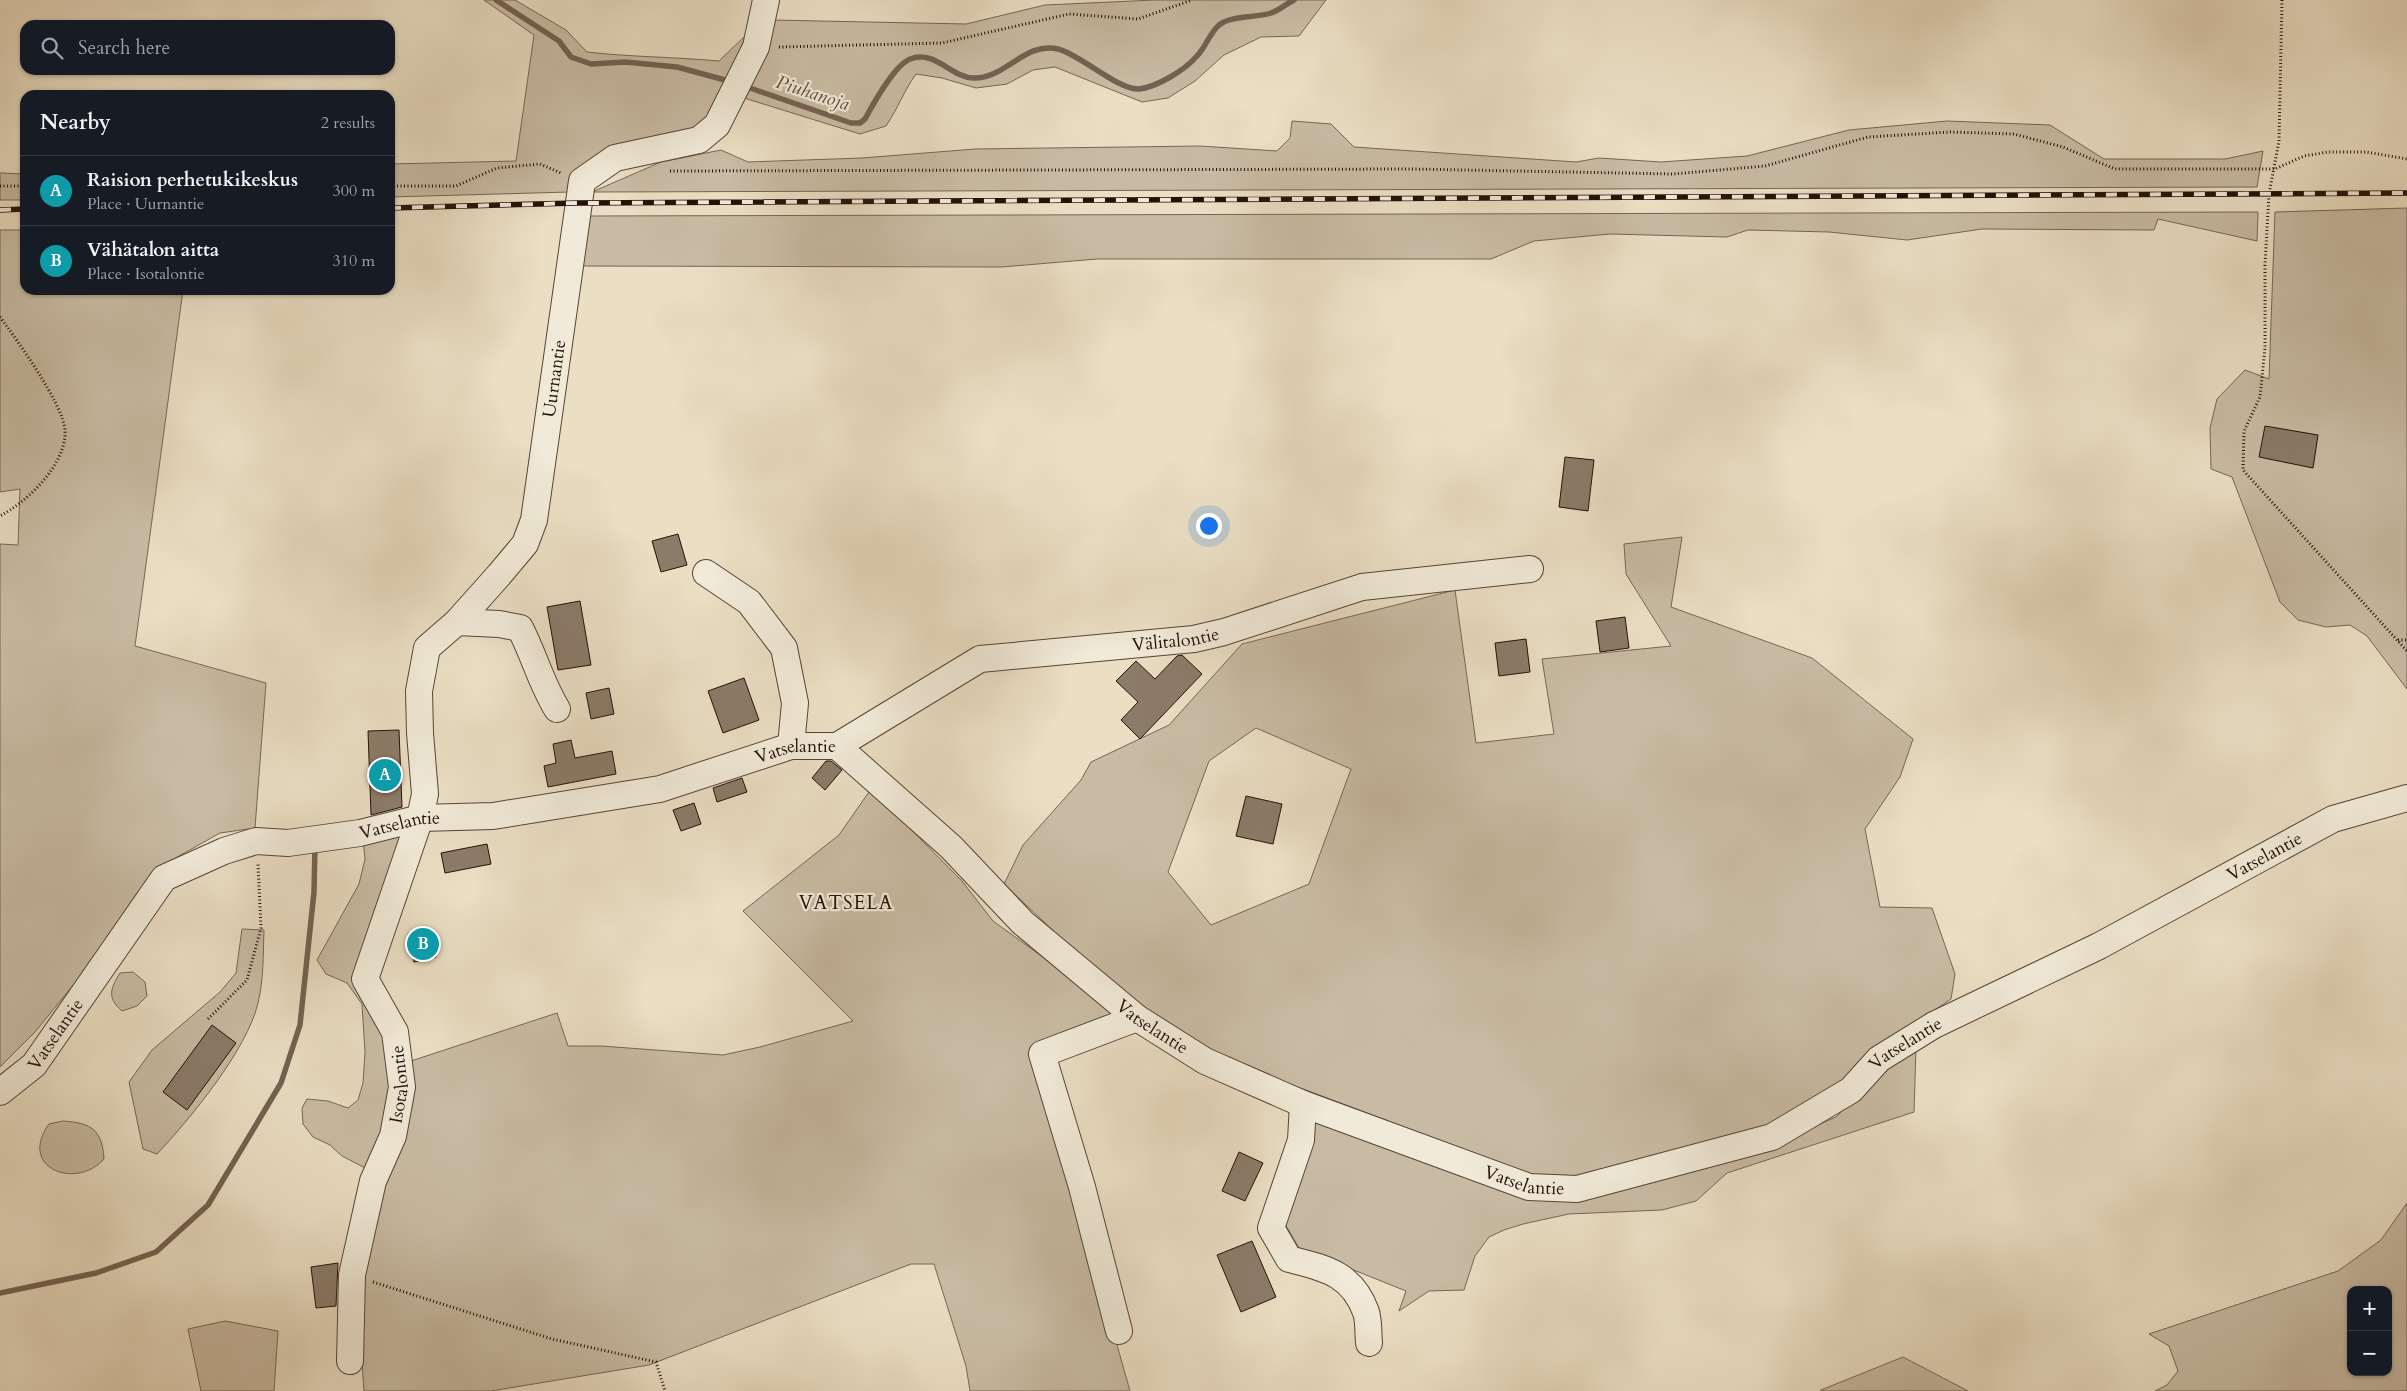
<!DOCTYPE html>
<meta charset="utf-8">
<style>
body{margin:0;font-family:Cardo,serif;background:#242831;color:#f1f3f6}
.controls{position:absolute;right:15px;bottom:15px;display:grid;overflow:hidden;border-radius:10px;box-shadow:0 1px 4px #0004}
.controls button{width:45px;height:45px;display:grid;place-items:center;padding:0;border:0;border-bottom:1px solid #363941;background:#171b24;color:#f1f3f6;font:25px sans-serif}
.you{position:absolute;left:1208px;top:525px;width:18px;height:18px;margin:-12px;border:4px solid #fff;border-radius:50%;background:#1a73e8;box-shadow:0 0 0 8px #1a73e833}
.badge{display:grid;place-items:center;width:32px;height:32px;border-radius:50%;background:#d93025;color:#fff;font-size:16px;font-weight:700}
.pin{position:absolute;translate:-50% -50%;border:2px solid #fff;box-shadow:0 1px 5px #0006}
.list{margin:0;padding:0;list-style:none}
h2{display:flex;justify-content:space-between;align-items:center;height:65px;margin:0;padding:0 20px;font-size:21px}
h2 small{font-size:16px;font-weight:400;color:#9ea1a6}
.list li{display:grid;grid-template-columns:32px 1fr auto;gap:15px;align-items:center;box-sizing:border-box;height:70px;padding:0 20px;border-top:1px solid #363941}
.list b{display:block;font-size:19px;white-space:nowrap}
.list p{margin:0;font-size:16px;white-space:nowrap;color:#9ea1a6}
.list em{font-size:16px;font-style:normal;color:#9ea1a6}
.icon{flex:none;width:28px;height:28px;fill:none;stroke:currentColor;stroke-width:2;stroke-linecap:round;stroke-linejoin:round}
.map{position:relative;flex:none;width:2407px;height:1391px;overflow:hidden}
.search{position:absolute;background:#171b24;box-shadow:0 1px 4px #0004;left:20px;top:20px;width:375px;height:55px;display:flex;align-items:center;gap:12px;box-sizing:border-box;padding:0 18px;border-radius:15px;color:#9ea1a6;font-size:19px}
.panel{position:absolute;background:#171b24;box-shadow:0 1px 4px #0004;left:20px;top:90px;width:375px;height:205px;border-radius:15px}
.map>svg:first-child{display:block}
.green{fill:#c8bba3;stroke:#766656;fill-rule:evenodd}
.lines{fill:none;stroke-linecap:round;stroke-linejoin:round}
.stream{stroke:#736252;stroke-width:5.5}
.building{fill:#8b7b69;stroke:#241008}
.minor-casing{stroke:#564437;stroke-width:28}
.path{stroke:#241008;stroke-width:3;stroke-dasharray:1 2.5;stroke-linecap:butt}
.minor{stroke:#f1ead8;stroke-width:26}
.rail-casing{stroke:#241008;stroke-width:5.5}
.rail{stroke:#f1ead8;stroke-width:4;stroke-dasharray:11;stroke-linecap:butt}
.labels{text-anchor:middle;stroke-width:4.5;stroke-linejoin:round;paint-order:stroke}
.street-label{font-size:18px;fill:#241008;stroke:#f1ead8}
.water-label{font-size:19px;font-style:italic;fill:#5f4d3f;stroke:#f1ead8}
.neighbourhood-label{font-size:19px;letter-spacing:1px;fill:#241008;stroke:#f1ead8}
</style>
<div class="map">
<svg width="2407" height="1391" viewBox="0 0 2407 1391">
<rect width="100%" height="100%" fill="#eadec3"/>
<filter id="stains"><feTurbulence type="fractalNoise" baseFrequency=".004" numOctaves="4"/><feColorMatrix values="0 0 0 0 .2 0 0 0 0 .09 0 0 0 0 .02 0 0 0 .5 -.17"/></filter>
<radialGradient id="worn" r=".72"><stop offset=".6" stop-color="#630" stop-opacity="0"/><stop offset="1" stop-color="#630" stop-opacity=".3"/></radialGradient>
<g class="green">
<path d="M 484,0 L 515,0 L 566,30 L 587,52 C 631,57 675,57 719,61 L 746,35 L 717,109 L 705,126 L 570,192 L 390,197 L 390,164 L 516,161 L 534,35 Z"/>
<path d="M 1155,0 L 1326,0 L 1299,36 L 1261,37 L 1224,55 L 1195,81 L 1168,98 L 1142,102 L 1055,67 L 1033,70 L 1007,84 L 976,88 L 942,78 L 916,74 C 904,91 898,108 886,126 L 860,134 L 744,98 L 773,20 L 966,24 L 1045,5 Z"/>
<path d="M 1292,121 L 1331,124 L 1354,147 L 1576,162 L 1599,158 L 1661,162 L 1747,156 L 1849,130 L 1947,121 L 2050,125 L 2104,159 L 2225,159 L 2263,151 L 2257,187 L 592,192 L 661,162 L 721,150 L 748,162 L 862,158 L 975,149 L 1200,146 L 1277,151 L 1290,138 Z"/>
<path d="M 0,173 L 25,174 L 25,200 L 0,200 Z"/>
<path d="M 2407,208 L 2407,689 L 2367,636 L 2350,625 L 2326,627 L 2298,620 L 2280,602 L 2232,477 L 2211,469 L 2210,428 L 2217,399 L 2245,370 L 2269,379 L 2275,212 Z"/>
<path d="M 2258,212 L 2257,241 L 2158,219 L 2154,230 L 1982,229 L 1907,240 L 1829,232 L 1748,230 L 1727,237 L 1610,234 L 1534,241 L 1491,259 L 1097,259 L 1002,267 L 579,266 L 586,216 Z"/>
<path d="M 0,230 L 25,230 L 25,290 L 183,290 L 135,646 L 266,683 L 255,828 L 220,833 L 163,865 L 135,896 L 88,967 L 35,1032 L 0,1067 L 0,544 L 18,545 L 20,489 L 0,492 Z"/>
<path d="M 1682,537 L 1671,607 L 1812,658 L 1913,739 L 1900,777 L 1865,829 L 1880,907 L 1932,908 L 1955,974 L 1951,999 L 1891,1040 L 1848,1081 L 1784,1123 L 1595,1176 L 1540,1178 L 1266,1075 L 1209,1049 L 1157,1017 L 1098,973 L 1004,884 L 1023,845 L 1081,780 L 1091,762 L 1169,725 L 1242,644 L 1455,590 L 1476,743 L 1554,734 L 1542,659 L 1671,646 L 1626,574 L 1624,544 ZM 1256,728 L 1351,769 L 1309,884 L 1211,925 L 1168,872 L 1209,761 Z"/>
<path d="M 871,789 L 962,881 L 993,921 L 1123,1015 L 1031,1054 L 1073,1189 L 1130,1391 L 970,1391 L 966,1366 L 934,1264 L 911,1264 L 649,1365 L 491,1391 L 364,1391 L 362,1363 L 365,1271 L 411,1061 L 557,1013 L 568,1046 L 601,1046 L 723,1055 L 760,1047 L 853,1021 L 743,911 L 839,835 Z"/>
<path d="M 409,825 L 355,979 L 385,1032 L 392,1087 L 383,1136 L 367,1169 L 342,1156 L 330,1145 L 313,1137 L 303,1124 L 302,1108 L 307,1099 L 328,1101 L 348,1108 L 358,1100 L 363,1083 L 365,1052 L 362,1004 L 347,983 L 326,974 L 317,960 L 359,884 L 365,859 L 363,839 Z"/>
<path d="M 242,929 L 264,930 C 263,954 264,979 258,1003 C 247,1050 190,1119 157,1154 L 143,1149 L 129,1082 L 152,1050 L 220,992 L 236,973 Z"/>
<path d="M 133,972 L 145,982 L 147,996 L 137,1006 L 122,1011 C 107,998 110,989 120,973 Z"/>
<path d="M 1916,1047 L 1914,1112 L 1727,1173 L 1696,1201 L 1662,1210 L 1569,1214 L 1523,1224 L 1504,1230 L 1489,1237 L 1475,1256 L 1464,1290 L 1429,1291 L 1399,1311 L 1406,1291 L 1299,1248 L 1285,1224 L 1315,1116 L 1516,1192 L 1790,1137 L 1836,1117 L 1880,1074 Z"/>
<path d="M 63,1121 C 92,1123 102,1130 104,1159 C 77,1190 17,1169 49,1124 Z"/>
<path d="M 2407,1203 L 2407,1391 L 2155,1391 L 2167,1385 L 2178,1371 L 2169,1346 L 2149,1334 L 2338,1271 L 2381,1240 ZM 2351,1290 L 2388,1290 L 2388,1372 L 2351,1372 Z"/>
<path d="M 225,1321 L 278,1331 L 274,1391 L 201,1391 L 188,1329 Z"/>
<path d="M 1903,1357 L 1968,1391 L 1820,1391 L 1821,1390 Z"/>
</g>
<g class="lines">
<g class="stream">
<path d="M 496,0 L 559,41 L 571,57 L 591,64 L 625,62 L 677,67 L 725,80"/>
<path d="M 750,88 L 851,123 L 860,123 L 865,119 C 873,104 895,65 910,59 C 934,49 952,78 974,78 C 1005,79 1025,41 1058,49 C 1081,55 1118,90 1139,89 C 1157,87 1185,70 1197,56 C 1206,47 1209,34 1219,25 C 1232,15 1255,18 1271,13 C 1278,11 1286,4 1294,0"/>
<path d="M 0,1293 L 96,1273 L 156,1252 L 208,1205 L 281,1083 L 300,1025 L 314,892 L 315,847"/>
</g>
</g>
<g class="building">
<path d="M 2265,426 L 2318,435 L 2313,468 L 2259,457 Z"/>
<path d="M 1565,457 L 1594,460 L 1588,511 L 1559,507 Z"/>
<path d="M 678,534 L 687,565 L 661,572 L 652,541 Z"/>
<path d="M 580,601 L 591,665 L 558,670 L 547,607 Z"/>
<path d="M 1625,617 L 1629,648 L 1600,652 L 1596,621 Z"/>
<path d="M 1526,639 L 1530,672 L 1499,676 L 1495,643 Z"/>
<path d="M 1182,655 L 1202,674 L 1140,739 L 1121,720 L 1138,702 L 1116,681 L 1136,661 L 1155,679 L 1177,656 Z"/>
<path d="M 744,678 L 759,720 L 723,733 L 708,691 Z"/>
<path d="M 609,688 L 614,714 L 591,719 L 586,693 Z"/>
<path d="M 399,730 L 402,807 L 371,815 L 368,731 Z"/>
<path d="M 571,740 L 575,758 L 612,751 L 616,774 L 548,787 L 544,766 L 556,763 L 553,744 Z"/>
<path d="M 826,761 L 831,761 L 842,770 L 825,790 L 812,778 Z"/>
<path d="M 742,778 L 747,792 L 717,802 L 713,788 Z"/>
<path d="M 1246,796 L 1282,804 L 1273,844 L 1236,836 Z"/>
<path d="M 694,803 L 701,824 L 681,831 L 673,810 Z"/>
<path d="M 487,844 L 491,864 L 445,873 L 441,853 Z"/>
<path d="M 431,930 L 436,957 L 414,962 L 408,934 Z"/>
<path d="M 212,1025 L 236,1043 L 187,1110 L 163,1092 Z"/>
<path d="M 1239,1152 L 1263,1163 L 1245,1201 L 1222,1191 Z"/>
<path d="M 1252,1241 L 1276,1297 L 1241,1312 L 1217,1255 Z"/>
<path d="M 338,1263 L 336,1306 L 316,1308 L 311,1267 Z"/>
</g>
<g class="lines">
<g class="minor-casing">
<g id="minor">
<path d="M 706,573 L 749,602 L 784,648 L 795,703 L 791,746"/>
<path d="M 457,622 L 499,624 L 520,628 C 534,655 541,683 557,709"/>
<path id="s1" d="M 837,746 L 980,659 L 1194,639 L 1224,632 L 1362,587 L 1530,569"/>
<path id="s2" d="M 0,1092 L 34,1065 L 164,878 L 224,851 L 256,841 L 288,843 L 360,833 L 420,818 L 493,816 L 660,789 L 791,746 L 837,746 L 951,847 L 1023,923 L 1137,1018 L 1205,1061 L 1303,1104 L 1529,1187 L 1577,1189 L 1772,1137 L 1851,1090 L 1879,1059 L 1934,1025 L 2099,946 L 2333,819 L 2407,798"/>
<path d="M 1303,1104 L 1301,1140 L 1271,1228 L 1289,1259 C 1324,1268 1352,1273 1366,1312 C 1369,1321 1368,1333 1369,1343"/>
<path d="M 1119,1331 L 1082,1187 L 1042,1054 L 1137,1018"/>
<path id="s3" d="M 350,1361 L 352,1275 L 373,1181 L 393,1136 L 402,1087 L 395,1032 L 365,979 L 420,818 L 425,794 L 420,733 L 419,691 L 427,648 L 457,622 L 499,575 L 525,544 L 534,520 L 582,181 L 615,158 L 699,140 L 717,125 L 756,47 L 766,0"/>
</g>
</g>
<g class="path">
<path d="M 2282,0 L 2279,141 L 2269,194 L 2265,265 L 2265,348 L 2260,397 L 2244,431 L 2243,470 L 2407,651"/>
<path d="M 779,47 L 942,43 L 1069,14 L 1138,19 L 1192,0"/>
<path d="M 670,171 L 1411,169 L 1673,174 L 1765,166 L 1868,137 L 1950,132 L 2014,134 L 2063,147 L 2115,169 L 2275,169 L 2304,156 L 2328,152 L 2366,152 L 2407,159"/>
<path d="M 0,186 L 25,186"/>
<path d="M 390,186 L 456,186 L 497,168 L 540,164 L 561,173"/>
<path d="M 0,317 C 17,340 63,404 65,430 C 67,464 27,502 0,516"/>
<path d="M 2398,640 L 2407,640"/>
<path d="M 208,1019 L 247,980 L 261,928 L 258,864"/>
<path d="M 373,1282 L 552,1339 L 656,1362 L 665,1391"/>
</g>
<use href="#minor" class="minor"/>
<g class="rail-casing">
<g id="rail">
<path d="M 390,208 L 578,203 L 2407,193"/>
<path d="M 0,210 L 25,209"/>
</g>
</g>
<use href="#rail" class="rail"/>
</g>
<g class="labels">
<g class="street-label">
<text dy="6" stroke="none"><textPath href="#s3" startOffset="1051">Uurnantie</textPath></text>
<text dy="6" stroke="none"><textPath href="#s1" startOffset="364">Välitalontie</textPath></text>
<text dy="6" stroke="none"><textPath href="#s2" startOffset="921">Vatselantie</textPath></text>
<text dy="6" stroke="none"><textPath href="#s2" startOffset="516">Vatselantie</textPath></text>
<text dy="6" stroke="none"><textPath href="#s2" startOffset="2616">Vatselantie</textPath></text>
<text dy="6" stroke="none"><textPath href="#s2" startOffset="1386">Vatselantie</textPath></text>
<text dy="6" stroke="none"><textPath href="#s2" startOffset="81">Vatselantie</textPath></text>
<text dy="6" stroke="none"><textPath href="#s2" startOffset="2211">Vatselantie</textPath></text>
<text dy="6" stroke="none"><textPath href="#s3" startOffset="284">Isotalontie</textPath></text>
<text dy="6" stroke="none"><textPath href="#s2" startOffset="1791">Vatselantie</textPath></text>
</g>
<g class="water-label">
<text transform="translate(813 92) rotate(18)" y="7">Piuhanoja</text>
</g>
<g class="neighbourhood-label">
<text x="846" y="909">VATSELA</text>
</g>
</g>
<rect width="100%" height="100%" filter="url(#stains)"/>
<rect width="100%" height="100%" fill="url(#worn)"/>
</svg>
<div class="controls">
<button>+</button>
<button>−</button>
</div>
<div class="you"></div>
<div class="pin badge" style="left:385px;top:775px;background:#0f9aa8">A</div>
<div class="pin badge" style="left:423px;top:944px;background:#0f9aa8">B</div>
<div class="search"><svg class="icon" aria-label="search" viewBox="0 0 24 24"><circle cx="10" cy="10" r="6"/><path d="M15 15l6 6"/></svg>Search here</div>
<section class="panel">
<h2>Nearby<small>2 results</small></h2>
<ul class="list">
<li><span class="badge" style="background:#0f9aa8">A</span><div><b>Raision perhetukikeskus</b><p>Place · Uurnantie</p></div><em>300 m</em></li>
<li><span class="badge" style="background:#0f9aa8">B</span><div><b>Vähätalon aitta</b><p>Place · Isotalontie</p></div><em>310 m</em></li>
</ul>
</section>
</div>
